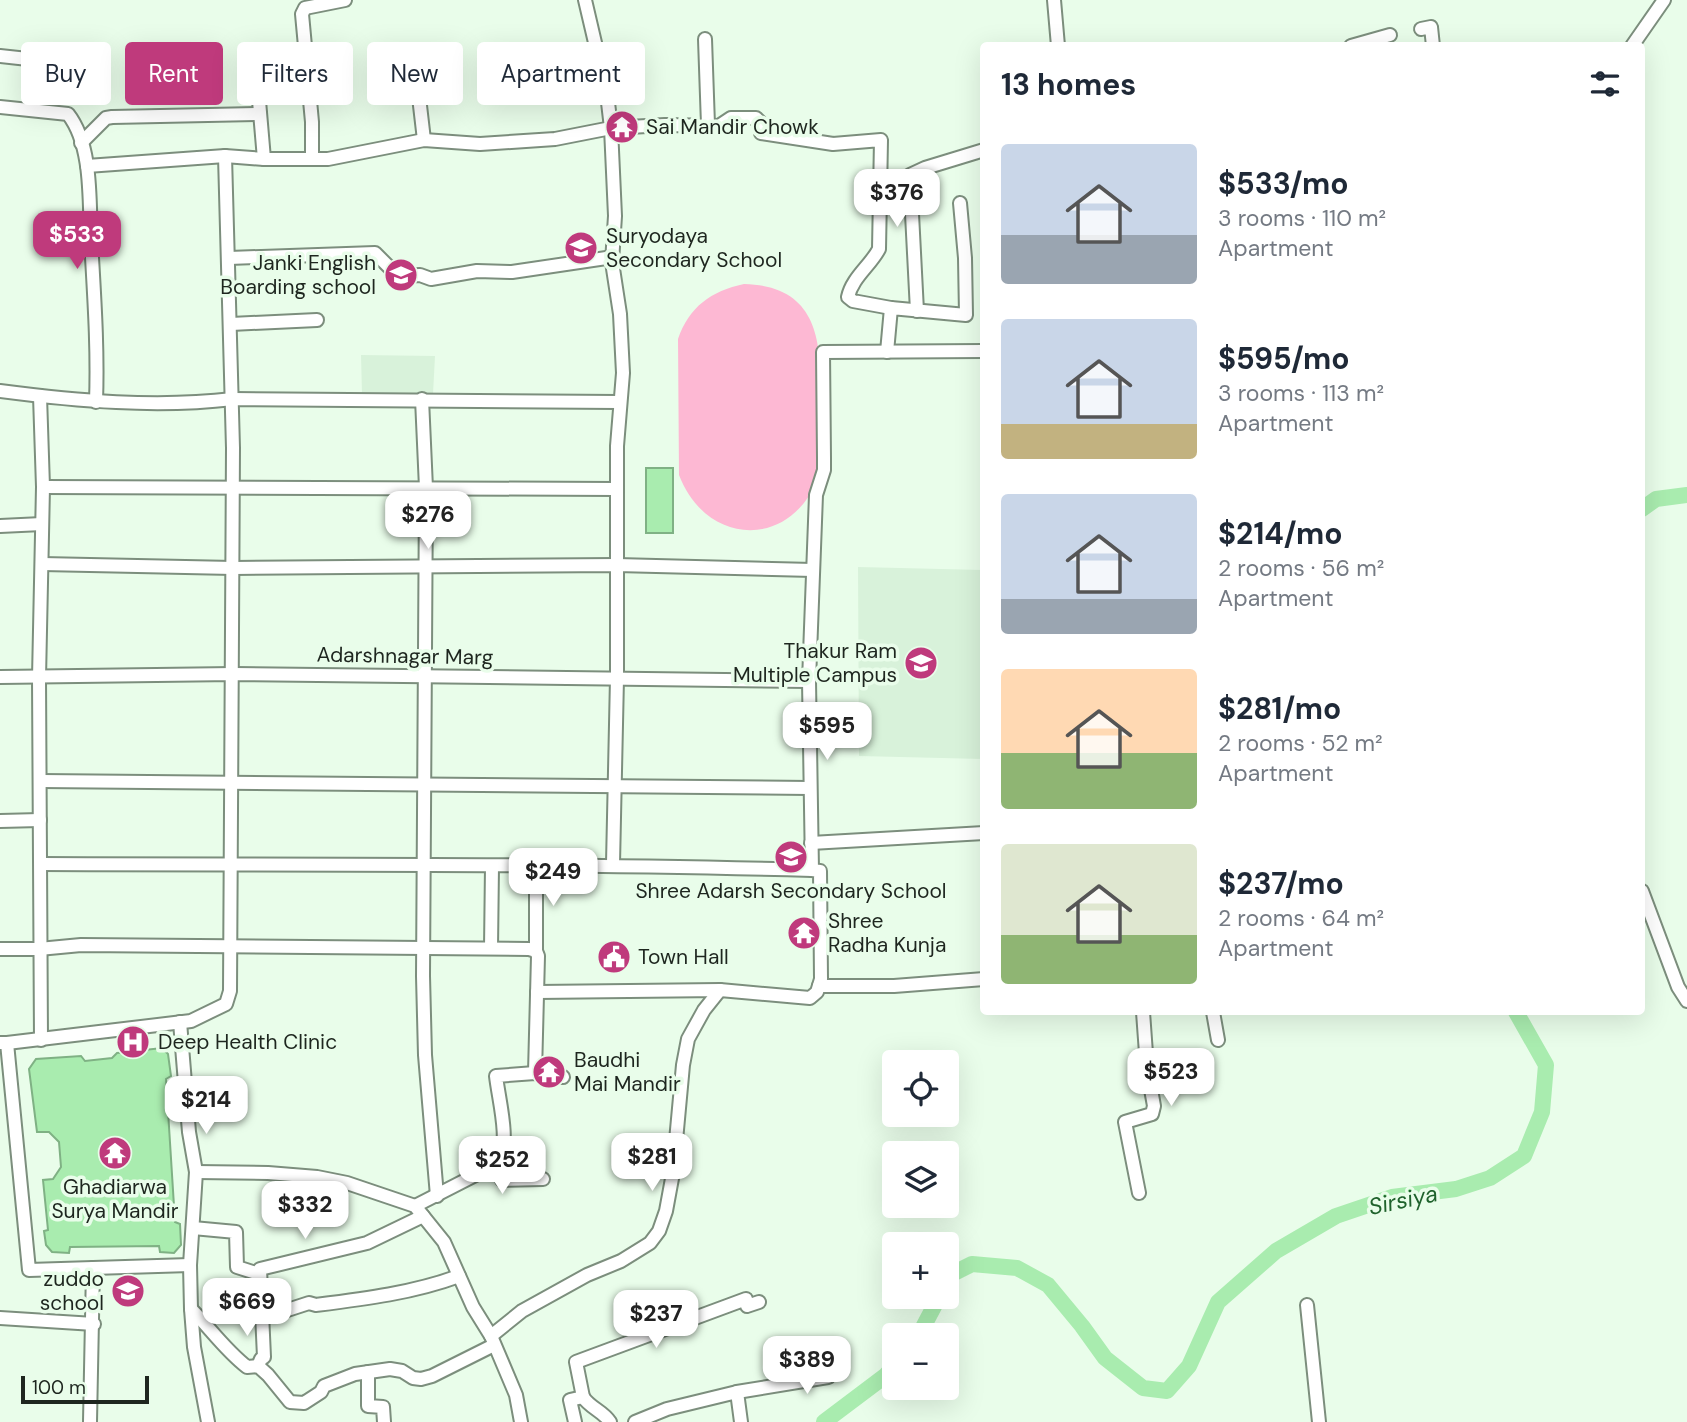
<!DOCTYPE html>
<html lang="en">
<head>
<meta charset="utf-8">
<style>
  :root { --surface:#fff; --page:#f2f2f3; --text:#1f2937; --muted:#747a83; --accent:#bf3a7c }
  body { margin:0; font-family:"DM Sans",sans-serif; background:var(--page); color:var(--text); height:100vh; display:flex; flex-direction:column; font-size:26px; white-space:nowrap }
  * { box-sizing:border-box; margin:0 }
  p { font-size:23px; color:var(--muted) }
  .icon { flex:none; width:38px; height:38px; fill:none; stroke:currentColor; stroke-width:2; stroke-linecap:round; stroke-linejoin:round }
  .map { position:relative; flex:1; overflow:hidden }
  .sheet { position:absolute; left:980px; top:42px; width:665px; height:973px; display:flex; flex-direction:column; background:var(--surface); border-radius:7px; box-shadow:0 7px 28px #0002 }
  .sheet>* { flex:none }
  .banner { position:absolute; left:21px; top:42px; width:665px; height:63px; display:flex; gap:14px }
  .controls { position:absolute; left:882px; top:1050px; display:grid; gap:14px }
  .controls a { display:grid; place-items:center; width:77px; height:77px; border-radius:7px; background:var(--surface); box-shadow:0 7px 28px #0002; font-size:35px }
  .scale { position:absolute; left:21px; bottom:18px; width:128px; box-sizing:border-box; padding-left:7px; border:4px solid #1e261f; border-top:0; font-size:19px; line-height:24px; white-space:nowrap; color:#1e261f; -webkit-text-stroke:5px #e9fdea; paint-order:stroke }
  .price { position:absolute; translate:-50% -60px; padding:0 16px; border-radius:14px; background:#fff; color:#222; font-size:23px; line-height:46px; filter:drop-shadow(0 2px 4px #0008) }
  .price::after { content:''; position:absolute; left:50%; top:42px; width:21px; height:16px; margin-left:-10px; background:inherit; clip-path:polygon(0 0,100% 0,50% 100%) }
  .price.active { background:var(--accent); color:#fff }
  ul { padding:0; list-style:none }
  li { display:flex; align-items:center; gap:21px; height:175px; padding:0 21px }
  li span { display:grid; place-items:center; flex:none; width:196px; height:140px; border-radius:7px; color:#555 }
  li>.icon { margin-inline-start:auto }
  span .icon { width:84px; height:84px; fill:#fffc; stroke-width:1 }
  li b { font-size:30px }
  h2 { display:flex; justify-content:space-between; align-items:center; height:84px; padding:0 21px; font-size:30px }
  .tag { padding:0 24px; border-radius:7px; background:var(--surface); box-shadow:0 7px 28px #0002; font-size:24px; line-height:63px }
  .tag.active { background:var(--accent); color:#fff }
  .map>svg:first-child { display:block }
  .built { fill:#d8f2da }
  .green { fill:#fdb8d3 }
  .water { fill:#a9ecaf; stroke:#7fb184; stroke-width:2 }
  .lines { fill:none; stroke-linecap:round; stroke-linejoin:round }
  .river { stroke:#a9ecaf; stroke-width:16 }
  .minor-casing { stroke:#7c8e7d; stroke-width:16 }
  .minor { stroke:#fff; stroke-width:12 }
  .labels { text-anchor:middle; stroke-width:7; stroke-linejoin:round; paint-order:stroke }
  .poi-label { font-size:21px; fill:#1e261f; stroke:#e9fdea; text-anchor:start }
  .street-label { font-size:21px; fill:#1e261f; stroke:#e9fdea }
  .water-label { font-size:23px; font-style:italic; fill:#1f622c; stroke:#e9fdea }
</style>
</head>
<body>
<div class="map">
<svg width="1687" height="1422" viewBox="0 0 1687 1422">
  <rect width="100%" height="100%" fill="#e9fdea"/>
  <g class="built">
    <polygon points="361,355 435,356 433,394 362,394"/>
    <polygon points="858,567 983,570 983,759 859,756"/>
  </g>
  <path class="green" d="M 744,284 C 828,286 821,357 820,419 C 820,435 823,464 818,478 C 790,550 706,546 679,475 L 678,339 C 689,307 711,291 744,284 Z"/>
  <g class="water">
    <rect x="646" y="468" width="27" height="65"/>
    <polygon points="162,1048 168,1054 171,1076 166,1079 175,1222 180,1224 181,1245 174,1253 160,1252 159,1246 70,1247 69,1253 52,1252 46,1245 44,1231 48,1230 43,1180 53,1179 61,1167 59,1142 49,1132 37,1132 29,1069 36,1059 81,1056 85,1061 112,1058 117,1053"/>
  </g>
  <g class="lines">
    <g class="river">
      <polyline points="1642,509 1656,499 1687,495"/>
      <polyline points="947,1281 950,1275 972,1264 1017,1268 1048,1285 1082,1326 1105,1358 1143,1388 1167,1391 1189,1366 1218,1302 1276,1251 1336,1216 1392,1197 1456,1189 1490,1178 1524,1156 1542,1112 1546,1065 1516,1012"/>
      <polyline points="919,1335 939,1297"/>
      <polyline points="824,1422 885,1376 894,1366"/>
    </g>
    <defs>
      <g id="minor">
        <polyline points="585,0 607,94 611,128 615,216 612,262 620,314 623,373 617,446 617,678 613,864"/>
        <polyline points="1054,0 1058,46"/>
        <polyline points="1421,29 1431,27 1433,46"/>
        <polyline points="705,39 708,125"/>
        <polyline points="1351,46 1390,35"/>
        <polyline points="1632,46 1664,0"/>
        <polyline points="0,56 37,60"/>
        <polyline points="416,71 424,140"/>
        <polyline points="258,89 264,159"/>
        <path d="M 0,107 L 68,114 C 93,146 89,202 91,240 C 94,294 98,347 96,402"/>
        <polyline points="81,143 106,118 112,117 260,114"/>
        <polyline points="312,158 312,122 302,14 305,8 345,0"/>
        <path d="M 87,166 L 225,156 L 264,159 L 328,159 L 424,140 L 480,144 L 555,139 L 611,128 L 665,125 L 719,126 L 731,118 L 756,118 L 761,123 L 761,133 L 833,144 L 881,140 L 879,249 C 870,266 852,278 848,297 L 853,301 L 891,308"/>
        <polyline points="229,258 375,253 398,276 420,275 431,279 477,271 512,272 613,257"/>
        <polyline points="917,311 910,175 925,168 984,150"/>
        <polyline points="231,324 317,320"/>
        <polyline points="887,352 891,308 966,315 965,258 960,203"/>
        <path d="M 0,391 C 77,401 156,408 233,399 L 619,402"/>
        <polyline points="40,396 43,487 39,678 41,1040"/>
        <polyline points="422,399 426,488 423,976 425,1055 437,1196"/>
        <polyline points="43,487 617,489"/>
        <polyline points="0,526 42,524"/>
        <polyline points="42,564 233,568 617,565 813,570"/>
        <polyline points="0,677 234,674 809,681"/>
        <polyline points="41,781 810,788"/>
        <polyline points="0,821 40,820"/>
        <polyline points="811,843 984,833"/>
        <path d="M 41,864 C 298,865 555,863 812,870"/>
        <polyline points="1642,891 1678,987 1687,1001"/>
        <polyline points="491,948 492,866"/>
        <polyline points="0,949 39,949 81,945 529,949 536,951 538,956 535,1073"/>
        <polyline points="536,951 536,866"/>
        <polyline points="819,986 894,986 984,979"/>
        <polyline points="537,992 720,990 810,998 817,992 821,979 820,871 812,870 809,681 816,495 824,470 824,458 823,352 984,351"/>
        <polyline points="1213,1012 1218,1040"/>
        <polyline points="180,1022 189,1132 196,1172 190,1265 191,1309 194,1347 208,1422"/>
        <polyline points="0,1043 7,1043 29,1270 93,1268 90,1422"/>
        <polyline points="7,1043 191,1021 226,1004 230,991 233,448 225,156"/>
        <polyline points="499,1163 502,1180 543,1179"/>
        <polyline points="196,1172 268,1173 317,1177 347,1183 415,1206 444,1242 473,1307 491,1336 516,1395 521,1422"/>
        <polyline points="1139,1193 1125,1122 1152,1114 1154,1106 1147,1067 1143,1012"/>
        <path d="M 415,1206 L 499,1163 C 510,1139 499,1102 496,1076 L 535,1073 L 563,1077"/>
        <polyline points="193,1228 236,1232 237,1267 259,1274"/>
        <polyline points="93,1268 190,1265"/>
        <polyline points="1307,1305 1319,1422"/>
        <path d="M 191,1309 C 210,1328 225,1350 247,1367 L 258,1366 L 268,1375 L 290,1402 L 304,1403 L 321,1392 L 324,1386 L 355,1374 L 390,1369 L 402,1371 L 413,1378 L 421,1379 L 432,1376 L 494,1345"/>
        <path d="M 262,1314 L 266,1317 L 309,1303 L 316,1305 C 364,1299 413,1293 459,1276"/>
        <polyline points="0,1318 94,1324"/>
        <polyline points="491,1336 522,1311 587,1275 621,1261 650,1243 659,1231 666,1211 673,1173 683,1065 688,1039 704,1010 720,990"/>
        <polyline points="258,1366 261,1359 264,1357 260,1269 367,1243 423,1216"/>
        <polyline points="368,1372 368,1406 383,1407 384,1422"/>
        <polyline points="737,1392 828,1377 829,1361 840,1347"/>
        <path d="M 583,1397 C 590,1408 603,1411 610,1422"/>
        <polyline points="575,1422 570,1400 583,1397 576,1362 746,1299 747,1306 759,1302"/>
        <polyline points="635,1422 667,1409 737,1392 741,1422"/>
      </g>
    </defs>
    <use href="#minor" class="minor-casing"/>
    <use href="#minor" class="minor"/>
  </g>
  <defs>
    <symbol id="temple-disc" viewBox="-11 -11 22 22"><circle r="9.5" fill="#bf3a7c" stroke="#e9fdea"/><path d="M0-6L5-2H3V0L6.5 2.5H4V6H1.5V3h-3V6H-4V2.5H-6.5L-3 0V-2H-5Z" fill="#fff"/></symbol>
    <symbol id="school-disc" viewBox="-11 -11 22 22"><circle r="9.5" fill="#bf3a7c" stroke="#e9fdea"/><path d="M0-5L7-2L0 1L-7-2ZM-4 1L0 2.5L4 1V4Q0 6-4 4Z" fill="#fff"/></symbol>
    <symbol id="university-disc" viewBox="-11 -11 22 22"><circle r="9.5" fill="#bf3a7c" stroke="#e9fdea"/><path d="M0-5L7-2L0 1L-7-2ZM-4 1L0 2.5L4 1V4Q0 6-4 4Z" fill="#fff"/></symbol>
    <symbol id="civic-disc" viewBox="-11 -11 22 22"><circle r="9.5" fill="#bf3a7c" stroke="#e9fdea"/><path d="M-.6-6.5H3V-4.5H.6V-3L4-1V1h2V6H-6V1h2V-1L-.6-3ZM-1.2 2.5V6h2.4V2.5Z" fill="#fff"/></symbol>
    <symbol id="hospital-disc" viewBox="-11 -11 22 22"><circle r="9.5" fill="#bf3a7c" stroke="#e9fdea"/><path d="M-5-5h3v3.5h4V-5h3V5h-3V1.5h-4V5h-3Z" fill="#fff"/></symbol>
  </defs>
  <g fill-rule="evenodd">
    <use href="#temple-disc" x="603" y="108" width="38" height="38"/>
    <use href="#school-disc" x="562" y="229" width="38" height="38"/>
    <use href="#school-disc" x="382" y="256" width="38" height="38"/>
    <use href="#university-disc" x="902" y="644" width="38" height="38"/>
    <use href="#school-disc" x="772" y="838" width="38" height="38"/>
    <use href="#temple-disc" x="785" y="914" width="38" height="38"/>
    <use href="#civic-disc" x="595" y="938" width="38" height="38"/>
    <use href="#hospital-disc" x="114" y="1023" width="38" height="38"/>
    <use href="#temple-disc" x="530" y="1053" width="38" height="38"/>
    <use href="#temple-disc" x="96" y="1134" width="38" height="38"/>
    <use href="#school-disc" x="109" y="1272" width="38" height="38"/>
  </g>
  <g class="labels">
    <g class="poi-label">
      <text x="646" y="134">Sai Mandir Chowk</text>
      <text x="606" y="243">Suryodaya<tspan x="606" dy="24">Secondary School</tspan></text>
      <text x="376" y="270" text-anchor="end">Janki English<tspan x="376" dy="24">Boarding school</tspan></text>
      <text x="897" y="658" text-anchor="end">Thakur Ram<tspan x="897" dy="24">Multiple Campus</tspan></text>
      <text x="791" y="898" text-anchor="middle">Shree Adarsh Secondary School</text>
      <text x="828" y="928">Shree<tspan x="828" dy="24">Radha Kunja</tspan></text>
      <text x="638" y="964">Town Hall</text>
      <text x="158" y="1049">Deep Health Clinic</text>
      <text x="574" y="1067">Baudhi<tspan x="574" dy="24">Mai Mandir</tspan></text>
      <text x="115" y="1194" text-anchor="middle">Ghadiarwa<tspan x="115" dy="24">Surya Mandir</tspan></text>
      <text x="104" y="1286" text-anchor="end">zuddo<tspan x="104" dy="24">school</tspan></text>
    </g>
    <g class="street-label">
      <text transform="translate(405 656) rotate(1)" y="7">Adarshnagar Marg</text>
    </g>
    <g class="water-label">
      <text transform="translate(1403 1200) rotate(-12)" y="8">Sirsiya</text>
    </g>
  </g>
</svg>
<div class="controls">
<a><svg class="icon" aria-label="locate" viewBox="0 0 24 24"><circle cx="12" cy="12" r="6"/><path d="M12 2v4M12 18v4M2 12h4M18 12h4"/></svg></a>
<a><svg class="icon" aria-label="layers" viewBox="0 0 24 24"><path d="M12 4l9 5-9 5-9-5zM3 14l9 5 9-5"/></svg></a>
<a>+</a>
<a>−</a>
</div>
<div class="scale">100 m</div>
<b class="price" style="left:897px;top:229px">$376</b>
<b class="price active" style="left:77px;top:271px">$533</b>
<b class="price" style="left:428px;top:551px">$276</b>
<b class="price" style="left:827px;top:762px">$595</b>
<b class="price" style="left:553px;top:908px">$249</b>
<b class="price" style="left:1171px;top:1108px">$523</b>
<b class="price" style="left:206px;top:1136px">$214</b>
<b class="price" style="left:652px;top:1193px">$281</b>
<b class="price" style="left:502px;top:1196px">$252</b>
<b class="price" style="left:305px;top:1241px">$332</b>
<b class="price" style="left:247px;top:1338px">$669</b>
<b class="price" style="left:656px;top:1350px">$237</b>
<b class="price" style="left:807px;top:1396px">$389</b>
<div class="banner">
<a class="tag">Buy</a>
<a class="tag active">Rent</a>
<a class="tag">Filters</a>
<a class="tag">New</a>
<a class="tag">Apartment</a>
</div>
<section class="sheet">
<h2>13 homes<svg class="icon" aria-label="filters" viewBox="0 0 24 24"><path d="M4 7h16M4 17h16"/><circle cx="9" cy="7" r="2"/><circle cx="15" cy="17" r="2"/></svg></h2>
<ul>
<li><span style="background:linear-gradient(#c9d6e8 65%,#9aa5b1 0)"><svg class="icon" aria-label="home" viewBox="0 0 24 24"><path d="M3 11l9-7 9 7M6 9v11h12V9"/></svg></span><div><b>$533/mo</b><p>3 rooms · 110 m²</p><p>Apartment</p></div></li>
<li><span style="background:linear-gradient(#c9d6e8 75%,#c2b280 0)"><svg class="icon" aria-label="home" viewBox="0 0 24 24"><path d="M3 11l9-7 9 7M6 9v11h12V9"/></svg></span><div><b>$595/mo</b><p>3 rooms · 113 m²</p><p>Apartment</p></div></li>
<li><span style="background:linear-gradient(#c9d6e8 75%,#9aa5b1 0)"><svg class="icon" aria-label="home" viewBox="0 0 24 24"><path d="M3 11l9-7 9 7M6 9v11h12V9"/></svg></span><div><b>$214/mo</b><p>2 rooms · 56 m²</p><p>Apartment</p></div></li>
<li><span style="background:linear-gradient(#ffd9b3 60%,#8fb573 0)"><svg class="icon" aria-label="home" viewBox="0 0 24 24"><path d="M3 11l9-7 9 7M6 9v11h12V9"/></svg></span><div><b>$281/mo</b><p>2 rooms · 52 m²</p><p>Apartment</p></div></li>
<li><span style="background:linear-gradient(#dfe7d0 65%,#8fb573 0)"><svg class="icon" aria-label="home" viewBox="0 0 24 24"><path d="M3 11l9-7 9 7M6 9v11h12V9"/></svg></span><div><b>$237/mo</b><p>2 rooms · 64 m²</p><p>Apartment</p></div></li>
</ul>
</section>
</div>
</body>
</html>
